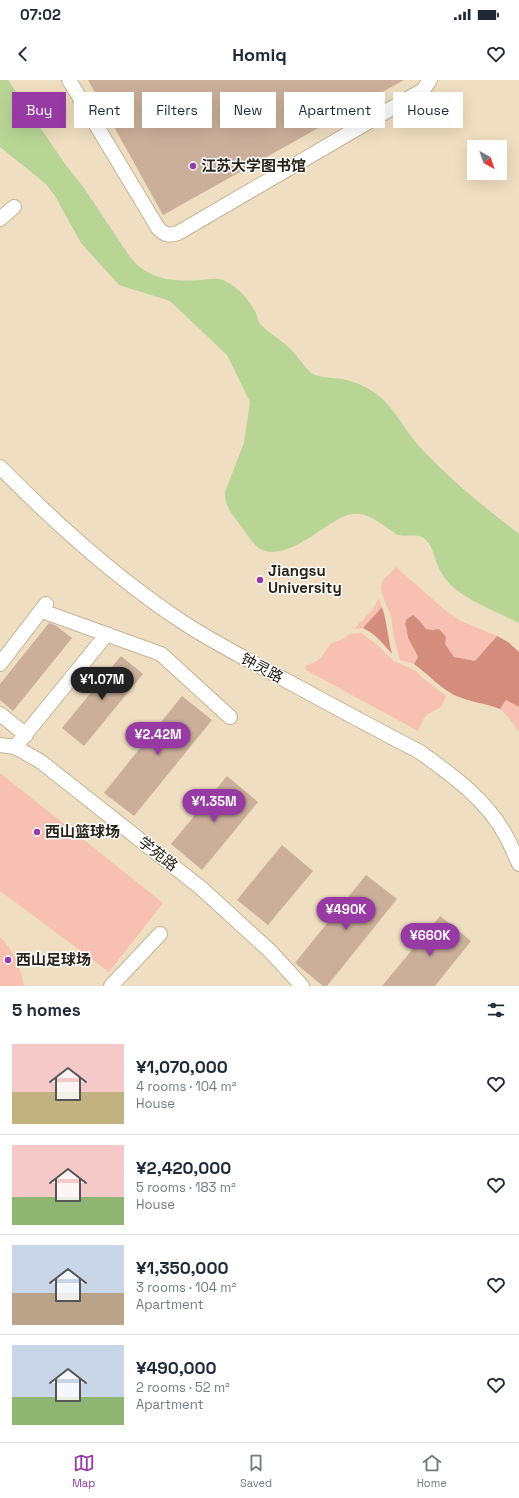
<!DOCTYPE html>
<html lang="en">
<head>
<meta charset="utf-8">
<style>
  :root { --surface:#fff; --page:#f6f6f7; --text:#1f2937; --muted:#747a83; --line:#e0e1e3; --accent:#973aa3 }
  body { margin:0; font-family:"Space Grotesk","Noto Sans SC",sans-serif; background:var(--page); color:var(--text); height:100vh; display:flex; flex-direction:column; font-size:15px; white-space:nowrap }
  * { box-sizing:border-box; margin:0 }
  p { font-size:13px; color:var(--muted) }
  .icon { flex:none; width:22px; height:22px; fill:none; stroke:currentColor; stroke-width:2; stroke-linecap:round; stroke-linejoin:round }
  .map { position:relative; height:906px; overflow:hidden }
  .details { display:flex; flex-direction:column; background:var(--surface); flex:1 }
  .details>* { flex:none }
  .banner { position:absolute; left:12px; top:12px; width:495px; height:36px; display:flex; gap:8px }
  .needle { width:26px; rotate:140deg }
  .controls { position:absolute; left:467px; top:60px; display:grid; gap:8px }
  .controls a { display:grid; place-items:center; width:40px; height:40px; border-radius:0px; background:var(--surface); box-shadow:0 4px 16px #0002; font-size:20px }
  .price { position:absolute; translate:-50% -34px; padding:0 9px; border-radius:14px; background:var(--accent); color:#fff; font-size:13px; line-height:26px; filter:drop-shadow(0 1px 2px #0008) }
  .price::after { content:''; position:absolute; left:50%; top:24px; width:12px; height:9px; margin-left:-6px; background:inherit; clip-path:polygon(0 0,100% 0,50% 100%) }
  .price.on { background:#222; color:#fff }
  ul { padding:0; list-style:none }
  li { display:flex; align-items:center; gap:12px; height:100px; padding:0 12px }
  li+li { border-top:1px solid var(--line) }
  li span { display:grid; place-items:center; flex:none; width:112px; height:80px; border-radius:0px; color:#555 }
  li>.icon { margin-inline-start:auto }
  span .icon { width:48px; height:48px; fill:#fffc; stroke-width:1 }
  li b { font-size:17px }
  h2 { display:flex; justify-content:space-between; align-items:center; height:48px; padding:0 12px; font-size:17px }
  .chip { padding:0 14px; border-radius:0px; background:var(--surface); box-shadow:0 4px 16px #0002; font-size:14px; line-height:36px }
  .chip.on { background:var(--accent); color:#fff }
  .status { display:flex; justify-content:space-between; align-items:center; height:28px; padding:0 20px; background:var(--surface); direction:ltr }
  .status svg { height:11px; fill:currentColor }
  header { display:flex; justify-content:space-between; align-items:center; height:52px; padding:0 12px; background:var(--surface); font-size:18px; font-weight:800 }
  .menu { display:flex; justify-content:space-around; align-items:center; height:56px; border-top:1px solid var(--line); background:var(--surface); font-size:11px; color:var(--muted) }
  .menu a { display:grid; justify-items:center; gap:2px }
  .menu .on { color:var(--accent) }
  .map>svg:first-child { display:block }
  .green { fill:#f8c0b2 }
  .forest { fill:#d48d7c }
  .water { fill:#b8d595 }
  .building { fill:#cbaf9b }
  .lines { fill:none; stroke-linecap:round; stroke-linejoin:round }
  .minor-casing { stroke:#c3b397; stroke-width:16 }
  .minor { stroke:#fff; stroke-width:14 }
  .poi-dot { fill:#973aa3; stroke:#fff; stroke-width:1.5 }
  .labels { text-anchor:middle; stroke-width:3; stroke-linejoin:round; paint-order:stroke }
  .poi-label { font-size:15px; font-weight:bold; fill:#282217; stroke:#fff; text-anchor:start }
  .street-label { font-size:15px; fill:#282217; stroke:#fff }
</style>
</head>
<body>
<div class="status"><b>07:02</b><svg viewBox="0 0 49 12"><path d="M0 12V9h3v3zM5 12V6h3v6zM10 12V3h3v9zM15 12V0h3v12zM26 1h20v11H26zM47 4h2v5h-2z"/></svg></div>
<header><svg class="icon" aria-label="back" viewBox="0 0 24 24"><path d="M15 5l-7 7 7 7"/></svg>Homiq<svg class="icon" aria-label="heart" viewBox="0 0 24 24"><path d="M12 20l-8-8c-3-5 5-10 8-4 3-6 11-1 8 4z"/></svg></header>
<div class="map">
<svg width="519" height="906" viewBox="0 0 519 906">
  <rect width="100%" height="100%" fill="#efdec1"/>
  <g class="green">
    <path d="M 396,487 L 446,531 L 461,541 L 497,556 L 475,581 L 454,577 C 447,567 438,551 426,549 L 419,540 L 405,544 C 407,549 407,553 408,558 C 411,564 415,570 418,577 L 414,584 L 400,580 L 394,558 L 391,536 L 382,514 L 381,507 L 382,502 L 385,498 Z"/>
    <polygon points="379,518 382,527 363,548 354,549 373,529"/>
    <polygon points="361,553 375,563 394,581 416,591 424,599 446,616 441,627 428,634 424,638 418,651 306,590 305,586 315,582 321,578 331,563 341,560 350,554"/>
    <polygon points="506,620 519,627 519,652 509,638 500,629"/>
    <polygon points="0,693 163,823 109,892 0,811"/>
    <path d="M 0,857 C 14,870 20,887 24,906 L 0,906 Z"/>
  </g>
  <g class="forest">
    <path d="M 382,527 C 387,542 388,558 392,574 C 383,564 376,554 363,548 Z"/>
    <path d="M 413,535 L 419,540 L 426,549 L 432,550 L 439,549 L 446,557 L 445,564 L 454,577 L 475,581 L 497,556 L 508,562 L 519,572 L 519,627 L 506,620 L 500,629 C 485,623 469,622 454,615 C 439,607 428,594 414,584 L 418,577 C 415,570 411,564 408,558 C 407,553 407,549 405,544 L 407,539 Z"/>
  </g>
  <path class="water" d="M 0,0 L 8,0 L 65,84 L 84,108 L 130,177 C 149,200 172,202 201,200 C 210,199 220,197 227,202 C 240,209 249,220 256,233 C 257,236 258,241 260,244 C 268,252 278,258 286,265 C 296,273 301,283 310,292 C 317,299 337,297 347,300 C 358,303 371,309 379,316 C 397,331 404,350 419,366 C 449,399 484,427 519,454 L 519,543 C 499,533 471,522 454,508 C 447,502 442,495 438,486 C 434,477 432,462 422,457 C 414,454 406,457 398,455 C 385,447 369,431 352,434 C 344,435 337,440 330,444 C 313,455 279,482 259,468 C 252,463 248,456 243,449 C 235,437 224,427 225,412 L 244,363 L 250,322 L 227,275 L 170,221 L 119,205 L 81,163 L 55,116 L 46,104 L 0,67 Z"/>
  <g class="building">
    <polygon points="88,0 404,0 163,135"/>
    <polygon points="49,543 55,545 72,558 13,631 0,620 0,604"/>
    <polygon points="121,576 143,594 84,666 62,648"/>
    <polygon points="182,616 212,640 134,736 104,713"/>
    <polygon points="227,696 258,722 202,790 171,764"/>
    <polygon points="282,765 313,791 268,845 237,820"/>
    <polygon points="366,795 397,819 327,906 323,906 295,883"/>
    <polygon points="440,836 471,861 435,906 382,906"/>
  </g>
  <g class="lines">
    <defs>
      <g id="minor">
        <path d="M 69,0 L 158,148 C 164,155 169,156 178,153 L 423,10 L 430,0"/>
        <polyline points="0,139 14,127"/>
        <path d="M 0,387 C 56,444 117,499 184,543 C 218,565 254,583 289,602 C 333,626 376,649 420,672 C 452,695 487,720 506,756 C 511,765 515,775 519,784"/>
        <polyline points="42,531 161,574 230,637"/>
        <polyline points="0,584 46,524"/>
        <polyline points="0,634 26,655"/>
        <polyline points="0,665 15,667 40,681 201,808 270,871 302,906"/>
        <polyline points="15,667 107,554"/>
        <polyline points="111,906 160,854"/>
      </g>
    </defs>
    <use href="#minor" class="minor-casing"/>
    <use href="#minor" class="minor"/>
  </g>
  <g class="poi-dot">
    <circle cx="193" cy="86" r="4"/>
    <circle cx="260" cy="500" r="4"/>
    <circle cx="37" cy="752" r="4"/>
    <circle cx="8" cy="880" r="4"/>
  </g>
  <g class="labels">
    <g class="poi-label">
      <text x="201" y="91">江苏大学图书馆</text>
      <text x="268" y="496">Jiangsu<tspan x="268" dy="17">University</tspan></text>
      <text x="45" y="757">西山篮球场</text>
      <text x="16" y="885">西山足球场</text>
    </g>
    <g class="street-label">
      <text transform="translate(262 588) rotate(28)" y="5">钟灵路</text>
      <text transform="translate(158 774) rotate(38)" y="5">学苑路</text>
    </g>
  </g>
</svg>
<div class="controls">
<a><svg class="needle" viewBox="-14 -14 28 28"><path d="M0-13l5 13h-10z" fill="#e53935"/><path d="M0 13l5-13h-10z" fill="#747a83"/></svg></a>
</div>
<b class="price on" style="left:102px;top:621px">¥1.07M</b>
<b class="price" style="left:158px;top:676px">¥2.42M</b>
<b class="price" style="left:214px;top:743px">¥1.35M</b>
<b class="price" style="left:346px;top:851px">¥490K</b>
<b class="price" style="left:430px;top:877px">¥660K</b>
<div class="banner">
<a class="chip on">Buy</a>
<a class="chip">Rent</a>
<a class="chip">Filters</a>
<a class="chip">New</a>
<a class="chip">Apartment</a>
<a class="chip">House</a>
</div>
</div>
<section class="details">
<h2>5 homes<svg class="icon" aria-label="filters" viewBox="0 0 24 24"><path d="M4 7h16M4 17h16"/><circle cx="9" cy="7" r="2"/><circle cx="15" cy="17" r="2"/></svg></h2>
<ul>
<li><span style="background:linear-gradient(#f6c9c9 60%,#c2b280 0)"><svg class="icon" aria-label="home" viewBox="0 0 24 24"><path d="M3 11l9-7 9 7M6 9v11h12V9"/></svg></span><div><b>¥1,070,000</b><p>4 rooms · 104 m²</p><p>House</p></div><svg class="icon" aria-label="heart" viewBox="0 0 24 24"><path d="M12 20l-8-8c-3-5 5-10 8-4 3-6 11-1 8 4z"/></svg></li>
<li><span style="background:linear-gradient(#f6c9c9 65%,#8fb573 0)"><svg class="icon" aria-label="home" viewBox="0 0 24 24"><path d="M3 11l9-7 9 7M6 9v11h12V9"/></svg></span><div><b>¥2,420,000</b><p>5 rooms · 183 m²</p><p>House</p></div><svg class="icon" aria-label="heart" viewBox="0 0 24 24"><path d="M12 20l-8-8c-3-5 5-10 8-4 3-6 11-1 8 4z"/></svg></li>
<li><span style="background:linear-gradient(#c9d6e8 60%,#b9a48a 0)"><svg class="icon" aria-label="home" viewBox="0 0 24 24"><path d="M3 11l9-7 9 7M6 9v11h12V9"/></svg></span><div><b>¥1,350,000</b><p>3 rooms · 104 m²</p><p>Apartment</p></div><svg class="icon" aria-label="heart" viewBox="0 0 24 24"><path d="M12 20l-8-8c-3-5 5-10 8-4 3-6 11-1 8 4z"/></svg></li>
<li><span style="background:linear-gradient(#c9d6e8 65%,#8fb573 0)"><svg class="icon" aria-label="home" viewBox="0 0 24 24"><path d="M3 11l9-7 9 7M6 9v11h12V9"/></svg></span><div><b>¥490,000</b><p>2 rooms · 52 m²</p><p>Apartment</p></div><svg class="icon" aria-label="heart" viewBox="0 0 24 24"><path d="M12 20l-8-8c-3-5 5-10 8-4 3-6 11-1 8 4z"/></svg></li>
</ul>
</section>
<nav class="menu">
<a class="on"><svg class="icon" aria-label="map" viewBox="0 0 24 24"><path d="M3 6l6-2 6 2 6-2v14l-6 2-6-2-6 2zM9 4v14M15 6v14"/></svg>Map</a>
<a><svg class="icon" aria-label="saved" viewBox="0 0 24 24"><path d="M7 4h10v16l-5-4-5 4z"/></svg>Saved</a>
<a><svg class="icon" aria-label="home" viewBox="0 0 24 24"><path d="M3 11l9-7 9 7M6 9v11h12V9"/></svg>Home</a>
</nav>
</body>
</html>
